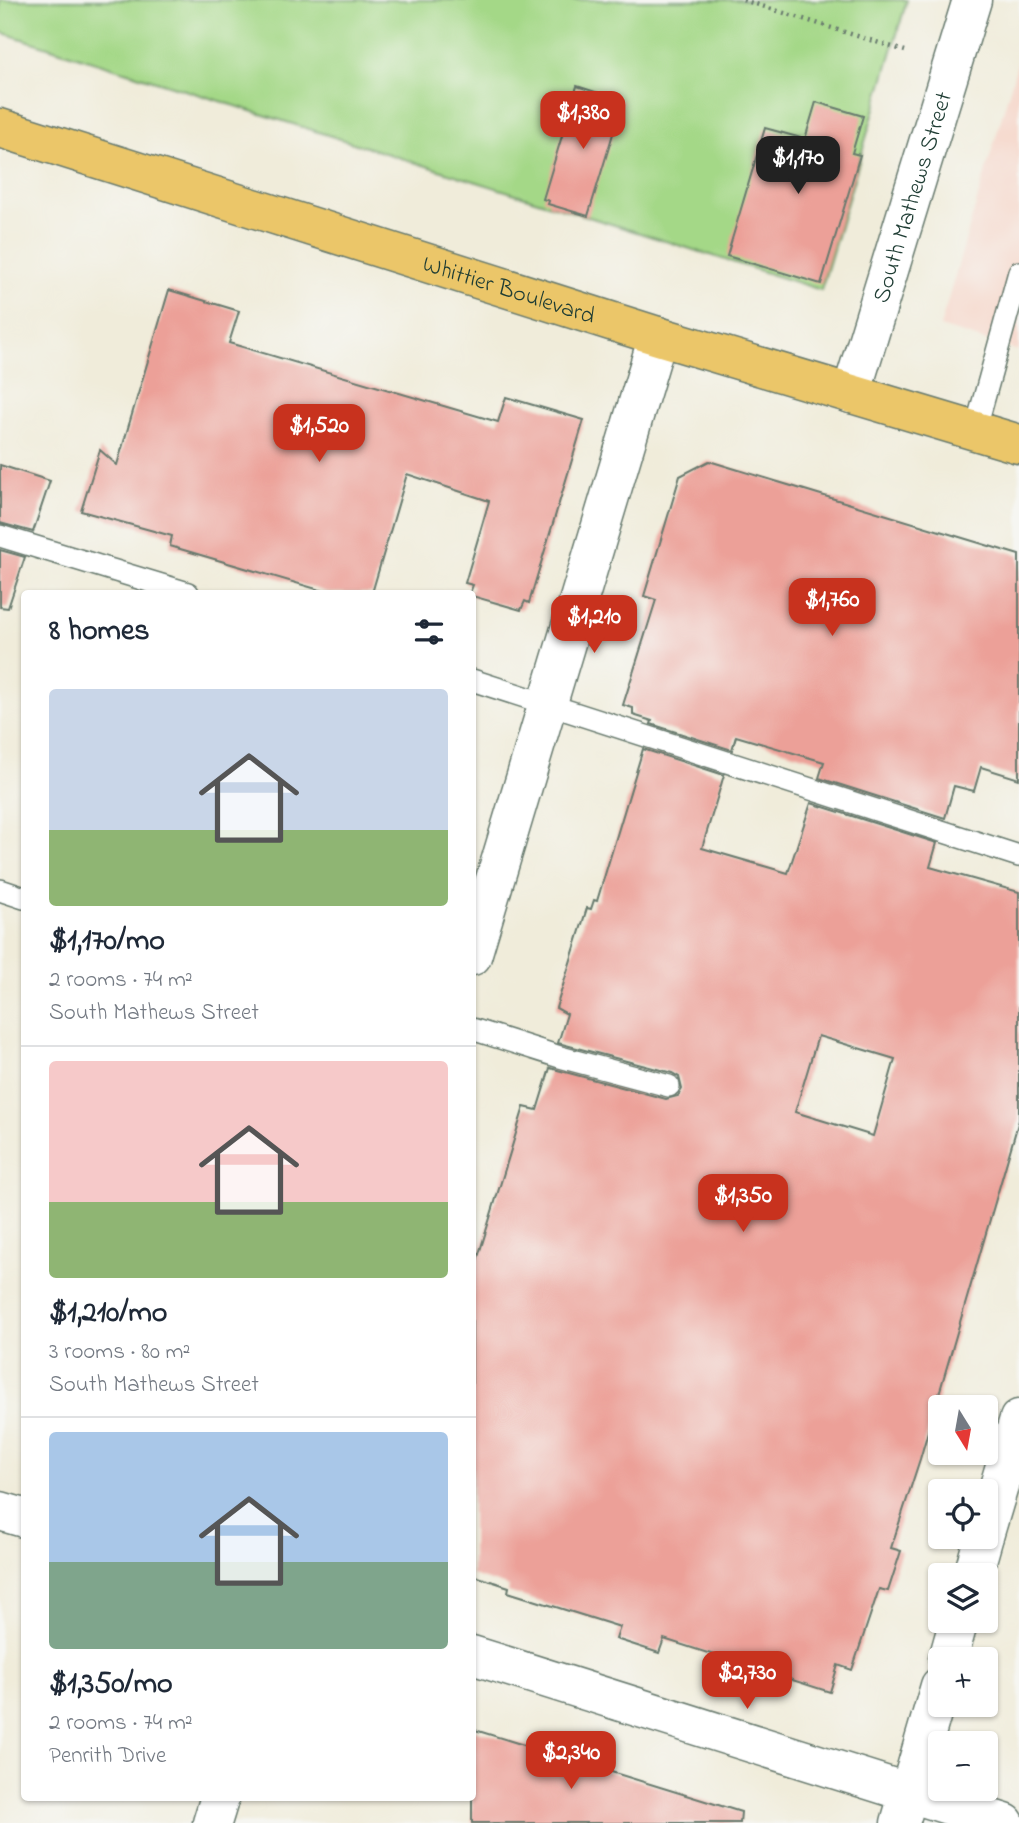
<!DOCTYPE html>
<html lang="en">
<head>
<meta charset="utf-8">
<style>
  :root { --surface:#fff; --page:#f2f2f3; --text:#1f2937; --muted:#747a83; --line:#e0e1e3; --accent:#c8321e }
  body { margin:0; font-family:"Indie Flower",sans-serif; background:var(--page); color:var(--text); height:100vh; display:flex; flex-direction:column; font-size:26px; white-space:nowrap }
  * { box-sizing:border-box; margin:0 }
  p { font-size:23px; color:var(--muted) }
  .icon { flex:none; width:38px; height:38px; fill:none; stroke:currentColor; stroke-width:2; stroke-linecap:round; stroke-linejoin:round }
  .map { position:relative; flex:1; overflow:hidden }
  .details { position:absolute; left:21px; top:590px; width:455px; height:1211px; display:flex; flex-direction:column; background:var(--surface); border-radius:7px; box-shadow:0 2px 5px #0004 }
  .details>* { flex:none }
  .needle { width:46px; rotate:169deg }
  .controls { position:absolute; left:928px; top:1395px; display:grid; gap:14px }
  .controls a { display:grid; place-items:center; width:70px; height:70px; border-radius:7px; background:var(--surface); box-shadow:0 2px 5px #0004; font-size:35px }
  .price { position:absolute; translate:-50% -60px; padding:0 16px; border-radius:14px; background:var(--accent); color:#fff; font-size:23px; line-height:46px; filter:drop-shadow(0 2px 4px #0008) }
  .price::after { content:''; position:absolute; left:50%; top:42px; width:21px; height:16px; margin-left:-10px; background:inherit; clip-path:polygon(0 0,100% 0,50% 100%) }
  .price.on { background:#222; color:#fff }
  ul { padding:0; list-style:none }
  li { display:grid; align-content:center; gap:14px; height:371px; padding:0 28px }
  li+li { border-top:2px solid var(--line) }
  li span { display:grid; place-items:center; height:217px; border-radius:7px; color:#555 }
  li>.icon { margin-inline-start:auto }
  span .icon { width:126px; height:126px; fill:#fffc; stroke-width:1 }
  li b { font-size:30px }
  h2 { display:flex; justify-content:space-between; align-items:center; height:84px; padding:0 28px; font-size:30px }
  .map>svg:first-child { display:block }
  .built { fill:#f6d2c4 }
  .green { fill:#a4d887; stroke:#628a5e; stroke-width:2 }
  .building { fill:#eca098; fill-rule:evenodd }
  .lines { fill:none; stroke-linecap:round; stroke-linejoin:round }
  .lane-casing { stroke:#687a6e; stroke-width:24 }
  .street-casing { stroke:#687a6e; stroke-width:41 }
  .primary-casing { stroke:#687a6e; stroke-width:41 }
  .path { stroke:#687a6e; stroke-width:4.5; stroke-dasharray:2 5; stroke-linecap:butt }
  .lane { stroke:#fff; stroke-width:21 }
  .street { stroke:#fff; stroke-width:38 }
  .primary { stroke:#ebc669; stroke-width:38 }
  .labels { text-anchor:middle; stroke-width:6; stroke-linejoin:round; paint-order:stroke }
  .street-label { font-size:24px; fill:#1f3d34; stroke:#f6f6f2 }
</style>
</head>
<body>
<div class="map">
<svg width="1019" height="1823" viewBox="0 0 1019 1823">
  <rect width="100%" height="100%" fill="#f6f6f2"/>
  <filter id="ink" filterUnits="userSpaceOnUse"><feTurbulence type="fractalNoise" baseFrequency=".0143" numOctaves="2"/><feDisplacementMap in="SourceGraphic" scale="14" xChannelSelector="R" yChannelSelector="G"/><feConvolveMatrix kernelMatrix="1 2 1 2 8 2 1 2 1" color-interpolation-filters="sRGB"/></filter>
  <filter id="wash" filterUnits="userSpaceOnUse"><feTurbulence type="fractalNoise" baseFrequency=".00686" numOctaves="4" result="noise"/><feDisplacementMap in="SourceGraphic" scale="28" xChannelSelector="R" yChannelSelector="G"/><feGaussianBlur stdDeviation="1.57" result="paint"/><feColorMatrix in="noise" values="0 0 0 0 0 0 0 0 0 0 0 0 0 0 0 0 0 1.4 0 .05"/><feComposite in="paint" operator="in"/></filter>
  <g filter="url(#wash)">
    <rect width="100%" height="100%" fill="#f0ecda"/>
    <polygon class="built" points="1019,58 1019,351 940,327"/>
    <polygon class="green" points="0,0 907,0 821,290 0,32"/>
    <g id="blocks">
      <g class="building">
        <polygon points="577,86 623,101 588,216 548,204 549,201 543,199"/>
        <polygon points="816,102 863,116 852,153 860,155 821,284 727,256 765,128 805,139"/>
        <polygon points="169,290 239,311 229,343 498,422 506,397 584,420 529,603 525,601 521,610 472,596 470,593 473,585 465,583 489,501 407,474 372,593 330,593 170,546 172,536 81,511 100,450 117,465"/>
        <polygon points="709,461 1019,555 1019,779 981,767 974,791 954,786 945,818 819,778 824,762 736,736 732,750 651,724 652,721 633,715 633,708 623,705 656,600 644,596 680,476"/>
        <polygon points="0,465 50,481 33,532 0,523"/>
        <polygon points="0,550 25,557 8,608 0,607"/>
        <path d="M 643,749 L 724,775 L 702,848 L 788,873 L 811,803 L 937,843 L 930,867 L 1019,892 L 1019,1120 L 920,1459 L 891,1548 L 901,1551 L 888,1591 L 879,1589 L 852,1670 L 838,1665 L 830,1692 L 664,1639 L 659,1653 L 616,1639 L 620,1627 L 508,1592 L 509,1587 L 472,1575 L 472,1277 L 524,1107 L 537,1110 L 550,1068 L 666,1099 L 678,1096 L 682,1089 L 679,1077 L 672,1073 L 558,1043 L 567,1014 L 556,1008 L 587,908 L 591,909 L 594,900 L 597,901 ZM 818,1036 L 895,1059 L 873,1136 L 795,1112 Z"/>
        <polygon points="472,1729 741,1812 740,1823 472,1823"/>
      </g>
    </g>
  </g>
  <g filter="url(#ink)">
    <use href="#blocks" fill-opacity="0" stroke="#687a6e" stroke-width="2"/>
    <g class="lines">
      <defs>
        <g id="lane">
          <polyline points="975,431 1019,272"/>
          <polyline points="0,536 188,593"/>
          <polyline points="472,680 1019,856"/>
          <polyline points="0,890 24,898"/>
          <polyline points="472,1029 560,1057 669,1086"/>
        </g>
        <g id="street">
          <path id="s1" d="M 851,394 L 972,0"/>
          <polyline points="472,956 658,336"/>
          <polyline points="0,1511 24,1518"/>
          <polyline points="985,1533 1019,1419"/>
          <polyline points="973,1575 984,1536"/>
          <polyline points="472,1655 1005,1823"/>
          <polyline points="948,1659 959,1620"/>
          <polyline points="212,1823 220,1797"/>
          <polyline points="900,1823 940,1686"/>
        </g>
        <g id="primary">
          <path id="s2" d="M 0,128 L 658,336 L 1019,444"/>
        </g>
      </defs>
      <use href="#lane" class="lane-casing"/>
      <use href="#street" class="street-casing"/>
      <use href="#primary" class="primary-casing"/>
      <polyline class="path" points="743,0 905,51"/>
      <use href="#lane" class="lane"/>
      <use href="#street" class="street"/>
      <use href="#primary" class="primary"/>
    </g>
  </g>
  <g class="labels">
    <g class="street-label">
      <text dy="8" stroke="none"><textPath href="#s1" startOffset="206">South Mathews Street</textPath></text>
      <text dy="8" stroke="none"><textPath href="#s2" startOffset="534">Whittier Boulevard</textPath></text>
    </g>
  </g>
</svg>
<div class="controls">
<a><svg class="needle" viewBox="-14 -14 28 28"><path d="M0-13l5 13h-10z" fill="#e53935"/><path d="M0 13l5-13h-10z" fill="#747a83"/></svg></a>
<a><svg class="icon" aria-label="locate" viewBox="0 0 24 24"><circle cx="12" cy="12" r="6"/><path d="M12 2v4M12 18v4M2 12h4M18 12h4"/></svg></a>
<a><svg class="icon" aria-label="layers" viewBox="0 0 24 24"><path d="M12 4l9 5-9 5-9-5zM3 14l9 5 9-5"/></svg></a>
<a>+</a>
<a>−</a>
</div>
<b class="price" style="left:583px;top:151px">$1,380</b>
<b class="price on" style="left:798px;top:196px">$1,170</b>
<b class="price" style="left:319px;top:464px">$1,520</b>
<b class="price" style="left:832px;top:638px">$1,760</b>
<b class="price" style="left:594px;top:655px">$1,210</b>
<b class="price" style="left:743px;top:1234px">$1,350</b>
<b class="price" style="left:747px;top:1711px">$2,730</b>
<b class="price" style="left:571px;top:1791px">$2,340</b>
<section class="details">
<h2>8 homes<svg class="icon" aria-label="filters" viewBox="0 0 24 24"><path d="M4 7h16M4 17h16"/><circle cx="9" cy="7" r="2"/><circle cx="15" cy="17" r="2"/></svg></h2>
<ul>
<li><span style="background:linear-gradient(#c9d6e8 65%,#8fb573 0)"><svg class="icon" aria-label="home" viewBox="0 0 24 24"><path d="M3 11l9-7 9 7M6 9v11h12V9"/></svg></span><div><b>$1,170/mo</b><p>2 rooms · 74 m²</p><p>South Mathews Street</p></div></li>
<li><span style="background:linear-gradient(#f6c9c9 65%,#8fb573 0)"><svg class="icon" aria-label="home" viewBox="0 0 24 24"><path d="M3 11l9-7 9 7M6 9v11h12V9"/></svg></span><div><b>$1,210/mo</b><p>3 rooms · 80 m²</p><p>South Mathews Street</p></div></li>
<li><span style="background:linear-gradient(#a9c7e8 60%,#7fa58c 0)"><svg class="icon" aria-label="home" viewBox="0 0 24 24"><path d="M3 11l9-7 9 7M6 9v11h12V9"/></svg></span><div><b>$1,350/mo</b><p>2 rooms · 74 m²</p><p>Penrith Drive</p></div></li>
</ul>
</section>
</div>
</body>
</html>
